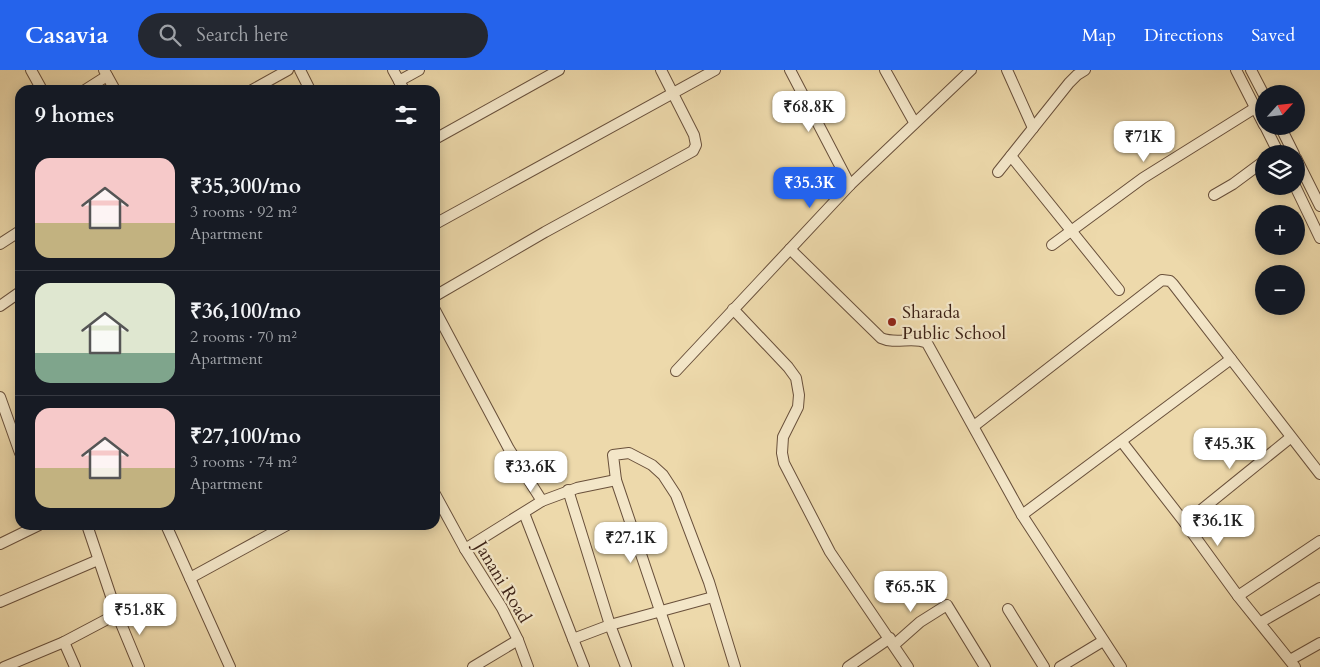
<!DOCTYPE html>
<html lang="en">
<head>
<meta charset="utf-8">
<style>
  :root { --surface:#171b24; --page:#242831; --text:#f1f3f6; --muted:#9ea1a6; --line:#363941; --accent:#2563eb }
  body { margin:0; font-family:Cardo,serif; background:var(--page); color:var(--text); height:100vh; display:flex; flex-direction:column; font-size:19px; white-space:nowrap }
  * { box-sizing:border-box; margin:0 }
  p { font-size:16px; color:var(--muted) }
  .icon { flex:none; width:28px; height:28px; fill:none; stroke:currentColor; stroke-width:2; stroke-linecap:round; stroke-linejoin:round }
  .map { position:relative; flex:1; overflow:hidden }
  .drawer { position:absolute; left:15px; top:15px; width:425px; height:445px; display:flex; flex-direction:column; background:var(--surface); border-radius:15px; box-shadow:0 2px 12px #0003 }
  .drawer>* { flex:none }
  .needle { width:32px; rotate:63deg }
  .fabs { position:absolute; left:1255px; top:15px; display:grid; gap:10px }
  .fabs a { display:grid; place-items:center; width:50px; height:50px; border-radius:50%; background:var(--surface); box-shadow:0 2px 12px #0003; font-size:25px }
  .price { position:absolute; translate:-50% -42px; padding:0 11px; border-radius:10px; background:#fff; color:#222; font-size:16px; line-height:32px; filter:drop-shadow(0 1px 2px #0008) }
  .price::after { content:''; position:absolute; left:50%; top:30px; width:15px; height:11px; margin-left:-8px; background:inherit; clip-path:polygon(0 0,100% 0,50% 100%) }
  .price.on { background:var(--accent); color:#fff }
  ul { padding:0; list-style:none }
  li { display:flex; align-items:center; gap:15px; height:125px; padding:0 20px }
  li+li { border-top:1px solid var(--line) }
  li span { display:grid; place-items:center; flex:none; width:140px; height:100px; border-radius:15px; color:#555 }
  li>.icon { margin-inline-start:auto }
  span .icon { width:60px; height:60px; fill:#fffc; stroke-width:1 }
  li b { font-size:21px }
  h2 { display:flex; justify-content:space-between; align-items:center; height:60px; padding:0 20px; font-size:21px }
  header { display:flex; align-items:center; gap:30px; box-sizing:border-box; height:70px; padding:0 25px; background:var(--accent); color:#fff }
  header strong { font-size:24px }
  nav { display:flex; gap:28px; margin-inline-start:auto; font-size:18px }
  .search { width:350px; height:45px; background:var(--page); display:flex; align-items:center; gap:12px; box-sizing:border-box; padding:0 18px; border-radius:28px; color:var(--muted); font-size:19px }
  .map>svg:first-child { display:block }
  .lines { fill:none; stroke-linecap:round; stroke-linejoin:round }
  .minor-casing { stroke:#69503b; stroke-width:12 }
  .minor { stroke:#f3e6c8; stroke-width:10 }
  .poi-dot { fill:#8f2418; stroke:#f3e6c8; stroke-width:2 }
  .labels { text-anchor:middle; stroke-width:4.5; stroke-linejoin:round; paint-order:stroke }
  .poi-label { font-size:18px; fill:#3d2216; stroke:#f3e6c8; text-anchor:start }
  .street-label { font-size:18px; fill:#3d2216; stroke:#f3e6c8 }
</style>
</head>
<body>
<header>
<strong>Casavia</strong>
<div class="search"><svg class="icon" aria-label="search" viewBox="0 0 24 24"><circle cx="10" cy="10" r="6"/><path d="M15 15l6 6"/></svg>Search here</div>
<nav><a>Map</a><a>Directions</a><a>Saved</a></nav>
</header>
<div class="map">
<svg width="1320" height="597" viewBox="0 0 1320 597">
  <rect width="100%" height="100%" fill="#edd9ab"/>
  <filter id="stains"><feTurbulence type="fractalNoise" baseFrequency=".004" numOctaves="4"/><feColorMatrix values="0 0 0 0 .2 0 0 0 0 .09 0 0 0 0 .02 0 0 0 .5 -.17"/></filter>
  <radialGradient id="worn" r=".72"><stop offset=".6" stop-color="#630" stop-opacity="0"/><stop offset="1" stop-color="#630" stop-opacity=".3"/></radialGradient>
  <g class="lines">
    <defs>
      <g id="minor">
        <polyline points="31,0 42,20"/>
        <polyline points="104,0 115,20"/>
        <polyline points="300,0 310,20"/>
        <polyline points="393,0 404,20"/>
        <polyline points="790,0 850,115"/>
        <polyline points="885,0 914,52"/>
        <polyline points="1007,0 1033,58"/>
        <polyline points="1236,0 1264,55"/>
        <polyline points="1251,0 1264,25"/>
        <polyline points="399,11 419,0"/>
        <polyline points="85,20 107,6"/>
        <polyline points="252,20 288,0"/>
        <polyline points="1265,56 1279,84"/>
        <polyline points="1280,56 1294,84"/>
        <polyline points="435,69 559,0"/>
        <polyline points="1011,86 1119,220"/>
        <polyline points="1296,88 1320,136"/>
        <polyline points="998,102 1069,13 1077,5 1085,0"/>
        <polyline points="1295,116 1320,168"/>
        <polyline points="1214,125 1233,114 1264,91"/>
        <polyline points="435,154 715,0"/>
        <polyline points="0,174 20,161"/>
        <polyline points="1052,175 1143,108 1255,38"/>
        <path d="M 790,179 L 881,268 C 896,275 913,266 927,273 L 1022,445 L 1121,597"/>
        <polyline points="435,226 545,162 693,81 696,75 694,65 661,0"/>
        <polyline points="0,236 20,222"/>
        <polyline points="733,239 788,297 796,308 799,325 798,337 783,367 782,383 784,393 830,482 908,597"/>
        <polyline points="435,240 509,379 542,431"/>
        <polyline points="676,301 850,115 971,0"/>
        <polyline points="0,327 20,383"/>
        <polyline points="974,356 1162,210 1170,211 1173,214 1320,404"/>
        <polyline points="1122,372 1185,453 1238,526 1295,597"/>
        <polyline points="568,420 610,555 626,597"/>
        <polyline points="435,424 465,479 502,538 518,570 528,597"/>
        <polyline points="524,443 573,569 610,555 713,527"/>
        <polyline points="1022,445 1231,289"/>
        <polyline points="1185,453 1290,368"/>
        <polyline points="87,455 117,544 139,597"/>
        <polyline points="166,455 230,597"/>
        <polyline points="0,474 39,455"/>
        <polyline points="465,479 542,431 577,418 616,410"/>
        <polyline points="190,508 287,455"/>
        <polyline points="1238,526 1320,471"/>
        <polyline points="0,532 98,490"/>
        <polyline points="1008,539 1044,597"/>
        <polyline points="1261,552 1320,518"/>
        <polyline points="573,569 584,597"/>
        <polyline points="64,572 75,597"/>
        <polyline points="894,575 920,552 947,535 985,597"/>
        <polyline points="1290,590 1320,573"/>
        <polyline points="4,597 64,572 117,544"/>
        <polyline points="473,597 518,570"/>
        <polyline points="679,597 616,410 613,385 629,383 652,395 663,405 676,425 709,512 735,597"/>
        <polyline points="848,597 890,568"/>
        <polyline points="1060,597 1103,571"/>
      </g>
    </defs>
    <use href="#minor" class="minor-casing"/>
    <use href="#minor" class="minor"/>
  </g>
  <circle class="poi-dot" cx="892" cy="252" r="5"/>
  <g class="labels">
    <g class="poi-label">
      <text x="902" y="248">Sharada<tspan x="902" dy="21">Public School</tspan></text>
    </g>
    <g class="street-label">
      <text transform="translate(503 512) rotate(59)" y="6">Janani Road</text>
    </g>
  </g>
  <rect width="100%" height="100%" filter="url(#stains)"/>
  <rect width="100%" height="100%" fill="url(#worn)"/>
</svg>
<div class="fabs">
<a><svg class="needle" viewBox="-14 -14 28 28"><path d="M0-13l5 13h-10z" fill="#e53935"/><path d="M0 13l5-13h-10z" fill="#9ea1a6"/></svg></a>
<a><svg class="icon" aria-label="layers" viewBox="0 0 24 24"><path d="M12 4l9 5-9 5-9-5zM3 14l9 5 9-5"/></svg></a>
<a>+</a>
<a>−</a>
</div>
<b class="price" style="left:809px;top:63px">₹68.8K</b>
<b class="price" style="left:1144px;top:93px">₹71K</b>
<b class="price on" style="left:810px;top:139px">₹35.3K</b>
<b class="price" style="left:1230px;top:400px">₹45.3K</b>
<b class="price" style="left:531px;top:423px">₹33.6K</b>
<b class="price" style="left:1218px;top:477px">₹36.1K</b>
<b class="price" style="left:631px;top:494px">₹27.1K</b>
<b class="price" style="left:911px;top:543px">₹65.5K</b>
<b class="price" style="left:140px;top:566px">₹51.8K</b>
<section class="drawer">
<h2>9 homes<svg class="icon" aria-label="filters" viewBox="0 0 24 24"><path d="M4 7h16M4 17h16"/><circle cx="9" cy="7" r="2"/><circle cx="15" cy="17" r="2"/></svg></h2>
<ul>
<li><span style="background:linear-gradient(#f6c9c9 65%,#c2b280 0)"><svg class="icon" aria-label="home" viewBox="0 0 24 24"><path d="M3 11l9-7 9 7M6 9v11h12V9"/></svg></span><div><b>₹35,300/mo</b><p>3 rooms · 92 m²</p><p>Apartment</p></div></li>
<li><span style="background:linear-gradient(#dfe7d0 70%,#7fa58c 0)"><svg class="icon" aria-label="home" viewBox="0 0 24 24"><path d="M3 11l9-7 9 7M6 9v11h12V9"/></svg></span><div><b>₹36,100/mo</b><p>2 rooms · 70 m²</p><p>Apartment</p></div></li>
<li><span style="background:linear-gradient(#f6c9c9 60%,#c2b280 0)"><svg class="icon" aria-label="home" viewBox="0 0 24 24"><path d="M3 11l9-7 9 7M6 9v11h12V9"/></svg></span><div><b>₹27,100/mo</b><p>3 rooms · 74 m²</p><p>Apartment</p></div></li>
</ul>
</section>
</div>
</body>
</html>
